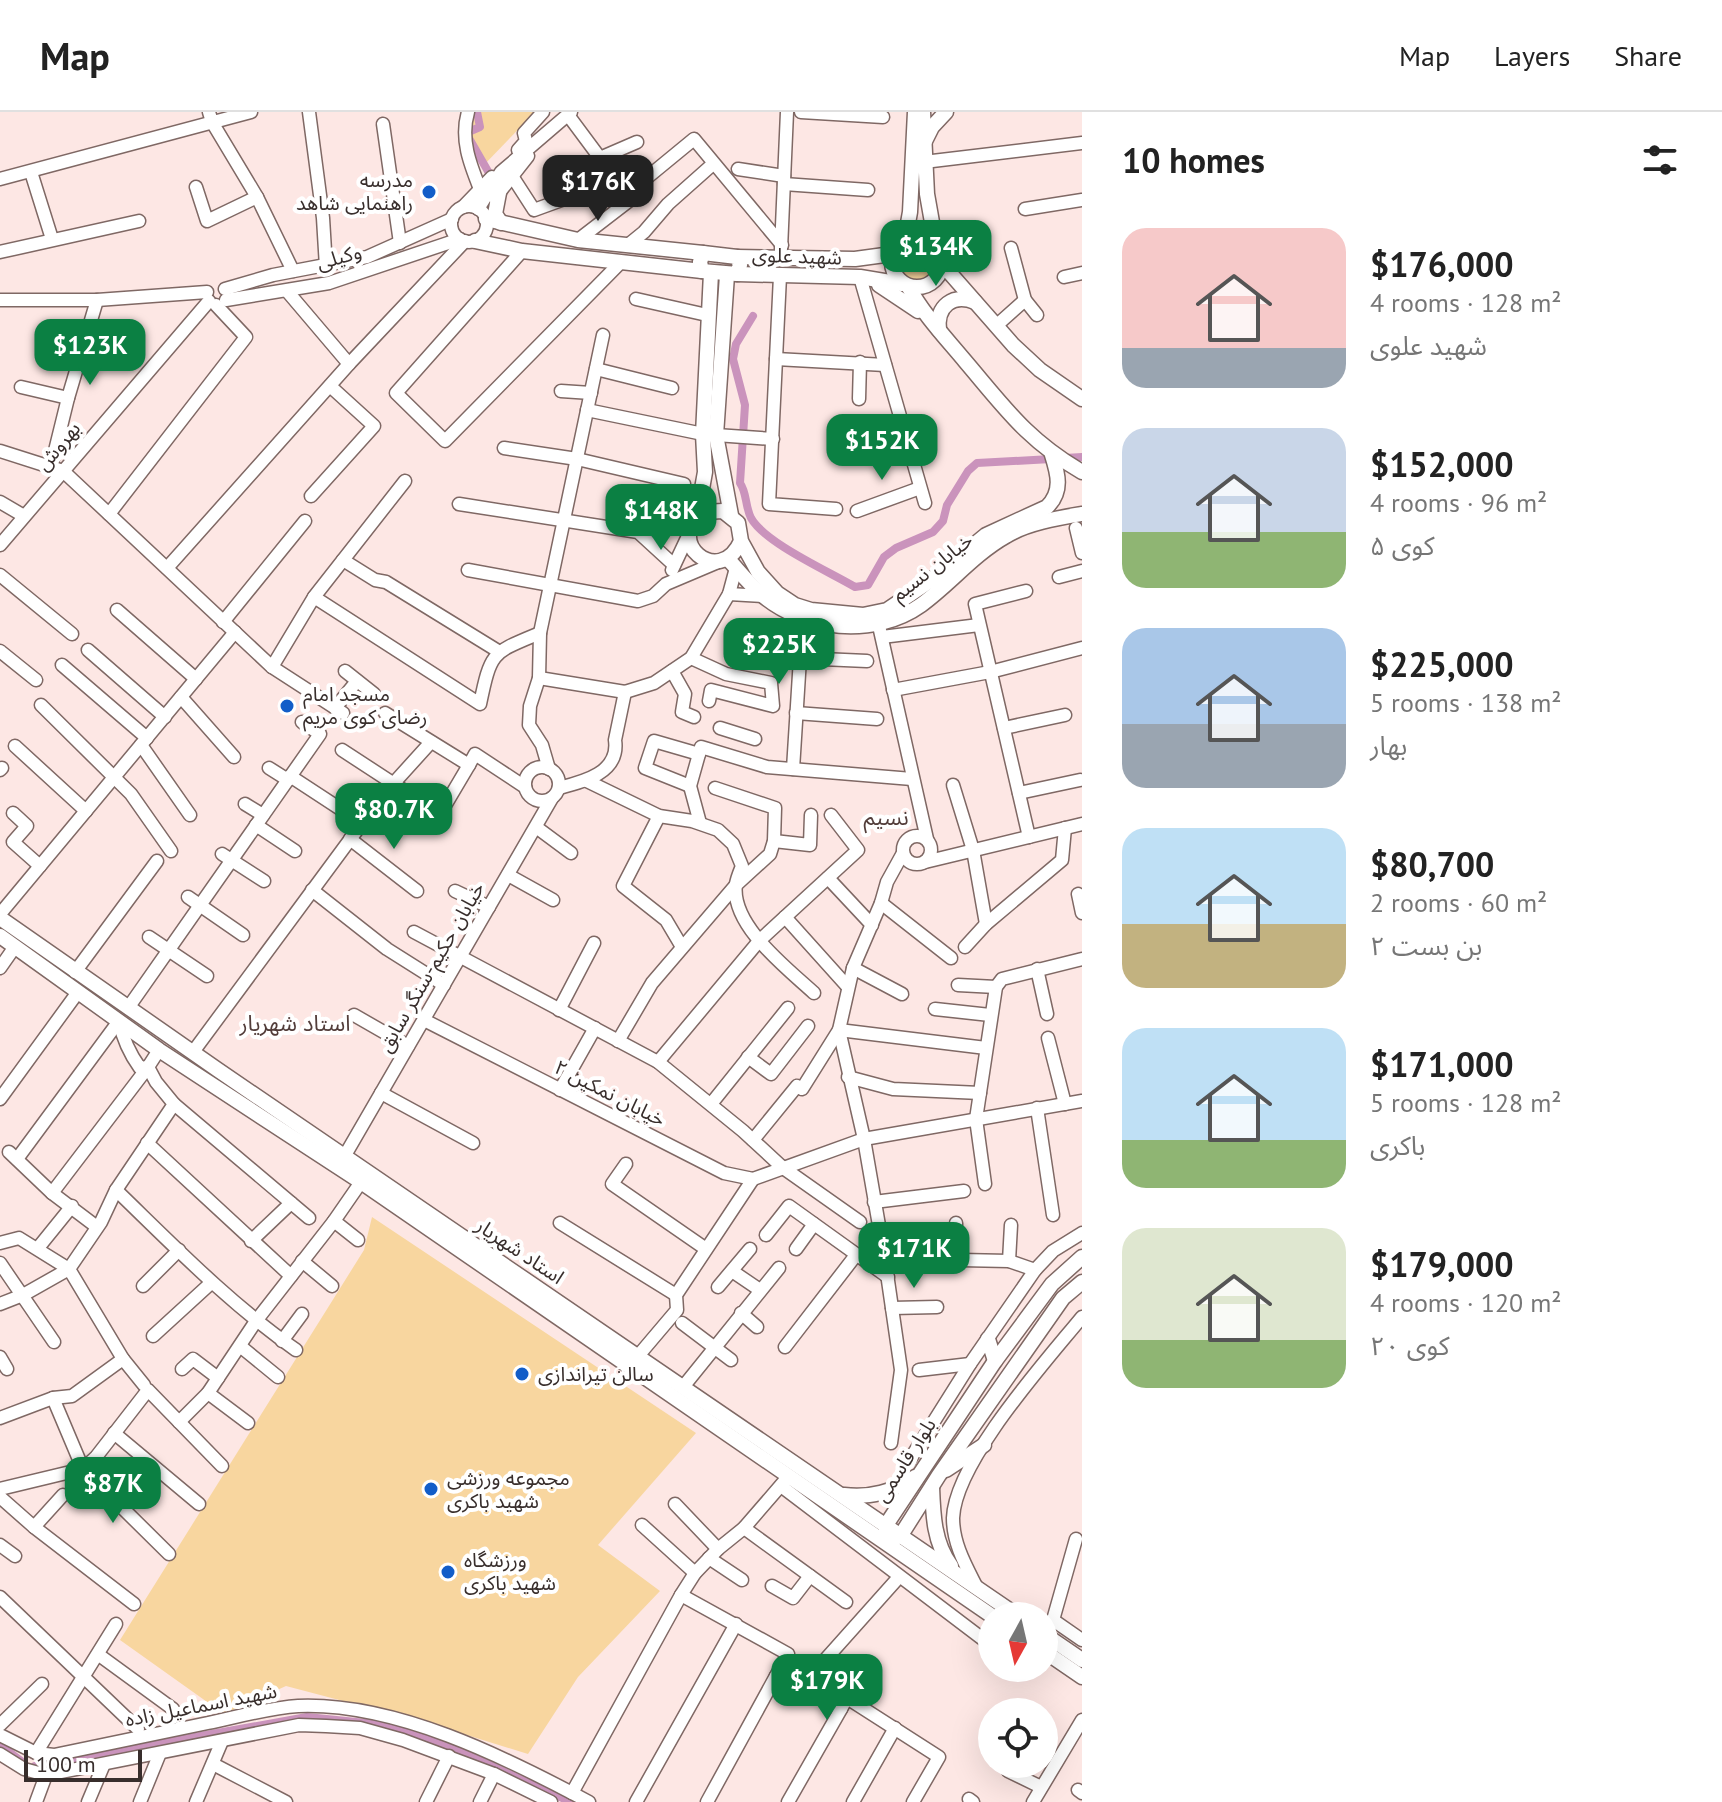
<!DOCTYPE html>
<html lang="en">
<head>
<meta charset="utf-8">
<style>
  :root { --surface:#fff; --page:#f2f2f2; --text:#222; --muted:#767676; --line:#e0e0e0; --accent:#0b8043 }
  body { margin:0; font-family:"PT Sans","Noto Sans Arabic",sans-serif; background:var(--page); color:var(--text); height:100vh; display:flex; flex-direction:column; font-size:30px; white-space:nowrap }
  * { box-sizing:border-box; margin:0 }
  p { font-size:26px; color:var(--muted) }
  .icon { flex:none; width:44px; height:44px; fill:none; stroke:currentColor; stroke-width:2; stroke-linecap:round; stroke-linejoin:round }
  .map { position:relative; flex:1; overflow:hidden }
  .details { display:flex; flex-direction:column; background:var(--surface); width:640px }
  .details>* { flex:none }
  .needle { width:52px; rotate:188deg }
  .controls { position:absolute; left:978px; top:1490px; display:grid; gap:16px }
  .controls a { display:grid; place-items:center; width:80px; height:80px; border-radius:50%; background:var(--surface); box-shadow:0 8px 32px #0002; font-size:40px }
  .scale { position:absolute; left:24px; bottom:20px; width:118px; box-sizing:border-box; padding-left:8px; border:4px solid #382e2c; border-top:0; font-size:22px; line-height:28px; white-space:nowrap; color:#382e2c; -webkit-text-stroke:6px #fff; paint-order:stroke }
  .price { position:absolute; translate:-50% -68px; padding:0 18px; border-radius:16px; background:var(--accent); color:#fff; font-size:26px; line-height:52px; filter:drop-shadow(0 2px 4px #0008) }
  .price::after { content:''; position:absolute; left:50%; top:48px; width:24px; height:18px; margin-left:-12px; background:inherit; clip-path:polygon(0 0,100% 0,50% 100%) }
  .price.active { background:#222; color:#fff }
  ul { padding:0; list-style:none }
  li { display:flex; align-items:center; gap:24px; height:200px; padding:0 40px }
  li span { display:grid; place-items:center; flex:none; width:224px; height:160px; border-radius:24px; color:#555 }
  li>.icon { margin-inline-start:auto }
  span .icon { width:96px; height:96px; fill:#fffc; stroke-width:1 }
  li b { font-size:34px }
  h2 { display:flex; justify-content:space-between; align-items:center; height:96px; padding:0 40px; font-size:34px }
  header { display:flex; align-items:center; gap:48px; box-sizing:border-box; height:112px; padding:0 40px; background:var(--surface); border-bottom:2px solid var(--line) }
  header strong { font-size:38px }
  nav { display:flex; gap:44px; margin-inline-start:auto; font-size:28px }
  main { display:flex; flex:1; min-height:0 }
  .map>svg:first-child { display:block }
  .green { fill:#f8d69f }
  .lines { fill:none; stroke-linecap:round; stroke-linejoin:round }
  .canal { stroke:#ca93bc; stroke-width:8 }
  .minor-casing { stroke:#7f6864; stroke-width:15 }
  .major-casing { stroke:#7f6864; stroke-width:17 }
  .minor { stroke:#fff; stroke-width:12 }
  .major { stroke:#fff; stroke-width:14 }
  .poi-dot { fill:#125dc8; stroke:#fff; stroke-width:3 }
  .labels { text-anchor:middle; stroke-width:8; stroke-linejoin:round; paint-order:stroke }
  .poi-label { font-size:20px; fill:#382e2c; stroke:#fff; text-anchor:start }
  .street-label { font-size:20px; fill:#382e2c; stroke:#fff }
  .neighbourhood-label { font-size:22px; fill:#523d3a; stroke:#fff }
</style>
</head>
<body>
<header>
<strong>Map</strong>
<nav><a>Map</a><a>Layers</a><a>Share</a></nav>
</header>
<main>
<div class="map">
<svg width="1082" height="1690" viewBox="0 0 1082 1690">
  <rect width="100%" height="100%" fill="#fde7e4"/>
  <g class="green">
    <path d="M 473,0 L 535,0 L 482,55 C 470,35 466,22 473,0 Z"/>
    <circle cx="916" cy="150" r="18"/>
    <polygon points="372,1105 696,1321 598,1433 660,1479 578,1565 528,1642 438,1614 286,1574 224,1602 120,1528 364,1138"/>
  </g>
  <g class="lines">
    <g class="canal">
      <polyline points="477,0 480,15 466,21 489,61"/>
      <path d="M 753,204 L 736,232 L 733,247 L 745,293 L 740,371 C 747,381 745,394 751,406 C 765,431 828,459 855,475 L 868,473 L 884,445 L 896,436 L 933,420 L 943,409 L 947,393 L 968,359 L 977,351 L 1051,347"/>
      <polyline points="1065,346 1082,345"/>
      <polyline points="0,1633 21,1649"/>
      <polyline points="35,1654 49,1654 128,1637 307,1605 385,1613 450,1635 571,1690"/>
    </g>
    <defs>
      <g id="minor">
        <polyline points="209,0 212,10 257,85 293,159"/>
        <polyline points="309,0 323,106 326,155"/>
        <path d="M 468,0 C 460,27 470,52 480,77"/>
        <polyline points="801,0 883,5"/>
        <polyline points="568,3 600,46 637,30"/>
        <polyline points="383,12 400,131"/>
        <polyline points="518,38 526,29 524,21 543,0"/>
        <polyline points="924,50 1082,31"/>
        <polyline points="738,57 784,64"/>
        <polyline points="31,60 52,127"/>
        <polyline points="512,64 534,98 567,86"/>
        <polyline points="0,67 251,0"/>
        <polyline points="784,72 868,78"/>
        <polyline points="196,75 207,109 257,85"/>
        <polyline points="495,86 528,44"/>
        <circle cx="469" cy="112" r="18"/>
        <polyline points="463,95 492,65"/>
        <polyline points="478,97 501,60 571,0"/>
        <polyline points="1025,97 1082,88"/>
        <polyline points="578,128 630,88 638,73 694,27 782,133"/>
        <polyline points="628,133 644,120 668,92 713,52"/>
        <polyline points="1011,136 1025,188 1037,203"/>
        <polyline points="781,137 787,0"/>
        <polyline points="522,139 396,281 445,329 621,150"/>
        <polyline points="0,140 139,109"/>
        <polyline points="780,164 769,392 836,397"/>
        <polyline points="860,165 925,391"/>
        <polyline points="1064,165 1082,161"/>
        <polyline points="225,177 273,163 367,145 452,107"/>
        <polyline points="287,179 349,252"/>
        <polyline points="636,187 707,203"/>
        <polyline points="0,188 97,188 207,180"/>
        <polyline points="226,188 329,171 460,127"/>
        <polyline points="997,213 1025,188"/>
        <polyline points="776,247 885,253"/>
        <polyline points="596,257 672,276"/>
        <polyline points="21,275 68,286"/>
        <polyline points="561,279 591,281"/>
        <polyline points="859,287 860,250"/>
        <polyline points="587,298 703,322"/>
        <polyline points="716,323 773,327"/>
        <polyline points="504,336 577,347 684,372"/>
        <polyline points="839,337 903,315"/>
        <polyline points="0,339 63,359 272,555 343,601"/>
        <polyline points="51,355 68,286 97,188"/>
        <polyline points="311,384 374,314 330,274"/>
        <polyline points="0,390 24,404"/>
        <polyline points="459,392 638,420 674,453"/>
        <polyline points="857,399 920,376"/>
        <polyline points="109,402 246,225 216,193"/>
        <polyline points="1076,416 1082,441"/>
        <polyline points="0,433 209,189"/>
        <polyline points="343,448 375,468 386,470 498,539"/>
        <polyline points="167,456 349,252 465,129"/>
        <polyline points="468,458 638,489 653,484 666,472 718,450"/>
        <polyline points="672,458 688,424"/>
        <polyline points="0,463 72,522"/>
        <polyline points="1059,465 1082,459"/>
        <polyline points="1026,479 975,492 1029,725"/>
        <polyline points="729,482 763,484"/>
        <path d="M 314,485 L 480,592 C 491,539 492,541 540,521"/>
        <polyline points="117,498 196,567"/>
        <polyline points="877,505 927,727"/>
        <polyline points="223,510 305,409"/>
        <polyline points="882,525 979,513"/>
        <polyline points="88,538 165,605"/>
        <polyline points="0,539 36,568"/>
        <polyline points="691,546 726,562 771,571 773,594 711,578 709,589"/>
        <polyline points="799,546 867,549"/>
        <polyline points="62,553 147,626"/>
        <polyline points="272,555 314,485 405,369"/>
        <polyline points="345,559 374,582"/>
        <polyline points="672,559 685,582 682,600 694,605"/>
        <polyline points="539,566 625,580 654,571 691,546 729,482 736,456"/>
        <polyline points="893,578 990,560 1082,536"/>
        <polyline points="181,585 234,645"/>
        <polyline points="41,593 131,682 171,739"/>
        <polyline points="335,596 357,569"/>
        <polyline points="385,601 469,653 475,642 525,675"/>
        <polyline points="796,601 877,607"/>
        <polyline points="720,616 755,627"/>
        <polyline points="1004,616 1065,603"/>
        <polyline points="141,633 190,703"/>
        <polyline points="15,634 86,699"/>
        <polyline points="342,638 440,702 469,653"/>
        <circle cx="542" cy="672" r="17"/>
        <polyline points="269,656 288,668"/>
        <polyline points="549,657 542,633 529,613 530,594 539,566 540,521 603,223"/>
        <polyline points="793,657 803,499"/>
        <polyline points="0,658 2,656"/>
        <polyline points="290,664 345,700"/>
        <path d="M 587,669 L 659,704 L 692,709 L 718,718 L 733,732 L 742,754 C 740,759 737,766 736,772 C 730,813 787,856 814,881"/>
        <polyline points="393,672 431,630"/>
        <polyline points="953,673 973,738 986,812"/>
        <polyline points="690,674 645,656 654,629 699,642"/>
        <path d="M 559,676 C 583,670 620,661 615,628 L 625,580"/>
        <polyline points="1019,681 1080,668"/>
        <polyline points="245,692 263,703"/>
        <polyline points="13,701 27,714 13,730 40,754"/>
        <polyline points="659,704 623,774 666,808 682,835"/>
        <polyline points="700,711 690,674 701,635 767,655 912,667"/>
        <polyline points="256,713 295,739"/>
        <polyline points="536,715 571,741"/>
        <circle cx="917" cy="738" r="14"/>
        <polyline points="350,727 417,779"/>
        <polyline points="774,729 810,733 811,703"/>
        <polyline points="222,742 264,769"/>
        <polyline points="925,750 1082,712"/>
        <polyline points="508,763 553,788"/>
        <polyline points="828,766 872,813"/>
        <polyline points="312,778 387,837 444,873"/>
        <polyline points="455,779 489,795"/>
        <polyline points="1078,782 1082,801"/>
        <polyline points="188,785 243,823"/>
        <polyline points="881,791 951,846"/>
        <polyline points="0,802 235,520"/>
        <polyline points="785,805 847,874"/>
        <polyline points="414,820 658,950 743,1019 782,1055 860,1110"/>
        <polyline points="149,825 207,864"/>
        <polyline points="965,835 986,812 1062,748 1065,716"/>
        <polyline points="0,856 14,836"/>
        <polyline points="853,856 902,882"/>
        <polyline points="1037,857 1047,902"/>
        <polyline points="75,860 157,749"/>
        <polyline points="958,873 996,875"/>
        <polyline points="128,896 320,622 302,610"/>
        <polyline points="935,897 990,903"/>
        <polyline points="559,898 594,831"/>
        <polyline points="354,903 408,934"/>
        <polyline points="424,908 724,1061 753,1067 864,1027 1082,989"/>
        <polyline points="1048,926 1065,992"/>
        <polyline points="618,929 652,871 736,773 770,742 774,729 775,696 715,676"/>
        <polyline points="193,940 363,710"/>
        <polyline points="748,945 771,962 808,914"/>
        <polyline points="658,950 759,829 858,738 831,703"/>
        <polyline points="848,965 893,977 980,981"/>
        <polyline points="560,978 595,916"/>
        <polyline points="381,981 473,1031"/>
        <polyline points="0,987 78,880"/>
        <polyline points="174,992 309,1106"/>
        <polyline points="711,992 788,896"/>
        <polyline points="1037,996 1053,1103"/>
        <polyline points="753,1028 797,974 802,977 839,918 986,936"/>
        <polyline points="147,1031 291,1164"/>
        <polyline points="9,1040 52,1081 97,1115"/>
        <polyline points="344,1045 552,686"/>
        <polyline points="17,1047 119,909"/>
        <polyline points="626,1052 612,1072 706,1137"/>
        <polyline points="985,1072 976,1007 996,875 1002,867 1082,847"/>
        <path d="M 116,1078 C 174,1134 229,1191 296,1238"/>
        <path d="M 52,1081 L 148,955 L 140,956 C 129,941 123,927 119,909"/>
        <polyline points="874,1090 964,1079"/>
        <polyline points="334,1109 358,1128"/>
        <polyline points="560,1111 676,1183"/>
        <polyline points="956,1111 956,1149"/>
        <polyline points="766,1123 789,1094 888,1165"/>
        <polyline points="251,1129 291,1091"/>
        <polyline points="0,1131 19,1126 69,1157 123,1247"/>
        <polyline points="38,1136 72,1094"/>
        <polyline points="796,1137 814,1112"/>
        <polyline points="912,1147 1009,1149 1035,1158"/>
        <polyline points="302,1149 332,1174"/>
        <polyline points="1009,1149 1011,1113"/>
        <polyline points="0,1151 54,1230"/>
        <polyline points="732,1159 760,1178"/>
        <polyline points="143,1174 179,1138"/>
        <polyline points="718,1175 750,1137"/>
        <polyline points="0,1192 23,1183 69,1157 101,1110 116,1078 174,992 156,970 148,955 159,938"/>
        <polyline points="892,1196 937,1195"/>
        <polyline points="741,1201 757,1215"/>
        <polyline points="682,1211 731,1248"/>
        <polyline points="153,1224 211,1171"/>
        <polyline points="282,1229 302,1202"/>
        <polyline points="240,1234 278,1265"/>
        <polyline points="785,1235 856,1143"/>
        <polyline points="638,1244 677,1198 676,1183 753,1067"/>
        <polyline points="0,1245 7,1257"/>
        <polyline points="182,1257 193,1247 218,1266"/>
        <polyline points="919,1258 970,1252"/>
        <polyline points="683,1275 779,1156"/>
        <polyline points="208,1281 248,1311"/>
        <polyline points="53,1286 83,1357 169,1442"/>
        <polyline points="0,1306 53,1286 72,1284 123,1247 144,1273"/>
        <polyline points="179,1310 208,1281 256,1209 334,1109 361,1070"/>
        <polyline points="114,1321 199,1392"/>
        <polyline points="891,1331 901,1258 885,1148 864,1027 839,918 853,856 881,791 887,770 903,741"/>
        <polyline points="909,1349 970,1252 1035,1158 1053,1139 1082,1121"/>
        <polyline points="781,1374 988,1531"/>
        <polyline points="0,1377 83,1357 96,1345 148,1278 222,1354"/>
        <polyline points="0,1385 34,1415 134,1492"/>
        <polyline points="675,1392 718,1437"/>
        <polyline points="642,1413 695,1461"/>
        <polyline points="34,1415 63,1383"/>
        <polyline points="744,1416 846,1490"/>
        <polyline points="0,1433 15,1444"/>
        <polyline points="709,1446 742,1468"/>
        <polyline points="772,1474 793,1486 810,1464"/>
        <path d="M 977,1476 C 966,1454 953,1432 953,1406 C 955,1350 1046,1249 1082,1205"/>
        <polyline points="681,1483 788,1542 776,1564 841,1597 847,1586 939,1645 913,1690"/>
        <polyline points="0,1485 138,1617"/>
        <polyline points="1053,1508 1076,1427"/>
        <polyline points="1044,1513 1053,1508 1082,1528"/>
        <polyline points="99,1543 173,1597"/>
        <polyline points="824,1549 899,1465"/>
        <polyline points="0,1613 42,1572"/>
        <path d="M 0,1623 L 36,1641 L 54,1643 C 105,1632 157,1622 208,1611 C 237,1605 268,1596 298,1594 C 395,1590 505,1645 589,1690"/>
        <polyline points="36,1641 116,1512"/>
        <polyline points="0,1642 24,1657 46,1663 299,1613 326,1614 360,1616 403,1628 494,1662 551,1690"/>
        <polyline points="213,1652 286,1690"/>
        <polyline points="1008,1659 1041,1675"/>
        <polyline points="1078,1678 1082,1681"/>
        <polyline points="572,1681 681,1483 695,1461 718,1437 744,1416 788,1365"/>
        <polyline points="969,1687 973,1690"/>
        <polyline points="36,1690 46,1663"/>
        <polyline points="88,1690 104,1652"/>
        <polyline points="140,1690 160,1641"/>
        <polyline points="196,1690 222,1629"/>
        <polyline points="426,1690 449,1644"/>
        <polyline points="480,1690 494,1662"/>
        <polyline points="636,1690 736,1512"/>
        <polyline points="707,1690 776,1564"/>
        <polyline points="788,1690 841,1597"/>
        <polyline points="853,1690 895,1616"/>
        <polyline points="1033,1690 1082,1608"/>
      </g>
      <g id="major">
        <polyline points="923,0 927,82 936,133"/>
        <polyline points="925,29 932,15 946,0"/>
        <polyline points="499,81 495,102 501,111"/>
        <polyline points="486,107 578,128 703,141"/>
        <circle cx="917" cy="150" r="25"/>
        <polyline points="905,128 910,100 915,0"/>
        <polyline points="475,129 522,139 702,159"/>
        <polygon points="703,141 737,145 740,153 737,162 702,159 700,150"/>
        <polyline points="737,145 855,147 892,142"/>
        <polyline points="942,152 1013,233 1040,258 1082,287"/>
        <polyline points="737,162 860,165 902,172"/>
        <polyline points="727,163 716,323 731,403"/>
        <polyline points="879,173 918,199"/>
        <path d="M 908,174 C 923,202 945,225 965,249 C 1005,296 1027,328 1082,360"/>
        <path d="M 939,218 C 936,194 953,181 975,190"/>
        <polyline points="697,405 705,360 703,322 711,161"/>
        <path d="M 741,429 C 719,478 661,427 705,400 L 723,399 L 738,411 L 741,429 L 758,460 L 777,481 L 795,493 L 811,498 L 863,503 L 887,498 L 930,469 L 986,423 L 1047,395 C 1063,379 1058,362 1052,343"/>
        <path d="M 728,447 C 739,459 749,472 761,482 C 803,519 875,526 921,493 C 950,472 974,442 1006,424 C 1027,411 1058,406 1082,402"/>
        <polyline points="0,806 218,958 1018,1504"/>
        <polyline points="0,824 159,938 361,1070 992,1504"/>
        <polyline points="988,1227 995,1249"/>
        <polyline points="946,1358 984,1333"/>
        <path d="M 932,1375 C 933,1403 934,1431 951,1454"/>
        <path d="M 844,1383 C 871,1386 892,1380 915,1365"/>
        <polyline points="886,1420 886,1413 995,1249 1052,1172 1082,1145"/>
        <polyline points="894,1427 901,1423 939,1363 1063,1186 1082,1170"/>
        <polyline points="1044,1522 1082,1548"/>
        <polyline points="1044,1539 1082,1565"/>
      </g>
    </defs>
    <use href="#minor" class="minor-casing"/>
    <use href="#major" class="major-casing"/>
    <use href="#minor" class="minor"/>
    <use href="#major" class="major"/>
  </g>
  <g class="poi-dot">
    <circle cx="429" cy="80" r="8"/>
    <circle cx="287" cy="594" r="8"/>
    <circle cx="522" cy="1262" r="8"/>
    <circle cx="431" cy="1377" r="8"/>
    <circle cx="448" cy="1460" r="8"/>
  </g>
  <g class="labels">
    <g class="poi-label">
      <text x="413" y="75" text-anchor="end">مدرسه<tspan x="413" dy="23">راهنمایی شاهد</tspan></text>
      <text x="303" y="589">مسجد امام<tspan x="303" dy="23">رضای کوی مریم</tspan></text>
      <text x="538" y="1269">سالن تیراندازی</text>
      <text x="447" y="1373">مجموعه ورزشی<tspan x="447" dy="23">شهید باکری</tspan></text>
      <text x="464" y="1455">ورزشگاه<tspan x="464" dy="23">شهید باکری</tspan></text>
    </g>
    <g class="street-label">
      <text transform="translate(797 144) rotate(2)" y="7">شهید علوی</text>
      <text transform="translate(339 145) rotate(-16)" y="7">وکیلی</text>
      <text transform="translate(58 334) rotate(-50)" y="7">بهروش</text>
      <text transform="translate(932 455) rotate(-38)" y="7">خیابان نسیم</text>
      <text transform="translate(431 855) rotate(-60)" y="7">خیابان حکیم-سنگر سابق</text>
      <text transform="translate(610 981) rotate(27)" y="7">خیابان نمکین ۲</text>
      <text transform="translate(520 1139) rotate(34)" y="7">استاد شهریار</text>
      <text transform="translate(905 1348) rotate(-57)" y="7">بلوار قاسمی</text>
      <text transform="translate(201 1593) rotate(-11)" y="7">شهید اسماعیل زاده</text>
    </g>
    <g class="neighbourhood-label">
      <text x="886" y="713">نسیم</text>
      <text x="295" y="919">استاد شهریار</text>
    </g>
  </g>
</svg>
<div class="controls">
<a><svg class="needle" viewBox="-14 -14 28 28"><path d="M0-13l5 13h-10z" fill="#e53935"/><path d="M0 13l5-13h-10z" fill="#767676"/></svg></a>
<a><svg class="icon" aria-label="locate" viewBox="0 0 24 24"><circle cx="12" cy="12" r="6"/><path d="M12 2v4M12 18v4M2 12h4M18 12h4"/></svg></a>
</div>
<div class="scale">100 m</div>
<b class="price active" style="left:598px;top:111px">$176K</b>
<b class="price" style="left:936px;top:176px">$134K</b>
<b class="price" style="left:90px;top:275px">$123K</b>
<b class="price" style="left:882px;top:370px">$152K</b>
<b class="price" style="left:661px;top:440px">$148K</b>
<b class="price" style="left:779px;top:574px">$225K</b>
<b class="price" style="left:394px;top:739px">$80.7K</b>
<b class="price" style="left:914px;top:1178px">$171K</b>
<b class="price" style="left:113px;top:1413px">$87K</b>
<b class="price" style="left:827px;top:1610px">$179K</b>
</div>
<section class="details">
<h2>10 homes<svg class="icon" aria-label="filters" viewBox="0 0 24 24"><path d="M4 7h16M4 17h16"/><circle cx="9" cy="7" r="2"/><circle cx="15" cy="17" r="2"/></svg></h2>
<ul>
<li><span style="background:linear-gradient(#f6c9c9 75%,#9aa5b1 0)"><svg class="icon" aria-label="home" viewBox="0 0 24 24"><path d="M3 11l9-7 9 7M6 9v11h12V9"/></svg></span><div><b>$176,000</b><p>4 rooms · 128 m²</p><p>شهید علوی</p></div></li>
<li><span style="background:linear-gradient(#c9d6e8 65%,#8fb573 0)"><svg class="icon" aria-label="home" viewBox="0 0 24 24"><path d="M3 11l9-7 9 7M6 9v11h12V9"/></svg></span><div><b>$152,000</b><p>4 rooms · 96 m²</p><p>کوی ۵</p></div></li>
<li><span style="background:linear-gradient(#a9c7e8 60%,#9aa5b1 0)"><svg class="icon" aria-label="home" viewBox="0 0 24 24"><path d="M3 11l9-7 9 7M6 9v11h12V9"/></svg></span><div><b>$225,000</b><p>5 rooms · 138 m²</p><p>بهار</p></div></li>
<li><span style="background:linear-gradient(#bfe0f5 60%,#c2b280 0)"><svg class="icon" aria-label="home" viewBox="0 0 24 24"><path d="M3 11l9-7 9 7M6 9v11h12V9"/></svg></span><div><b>$80,700</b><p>2 rooms · 60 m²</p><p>بن بست ۲</p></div></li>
<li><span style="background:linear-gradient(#bfe0f5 70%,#8fb573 0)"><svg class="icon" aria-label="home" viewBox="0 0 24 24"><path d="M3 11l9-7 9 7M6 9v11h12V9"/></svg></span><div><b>$171,000</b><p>5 rooms · 128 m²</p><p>باکری</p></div></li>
<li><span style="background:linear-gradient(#dfe7d0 70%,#8fb573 0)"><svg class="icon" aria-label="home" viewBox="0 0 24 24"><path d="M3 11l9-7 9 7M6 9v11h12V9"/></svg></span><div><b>$179,000</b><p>4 rooms · 120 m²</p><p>کوی ۲۰</p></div></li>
</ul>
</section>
</main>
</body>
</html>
